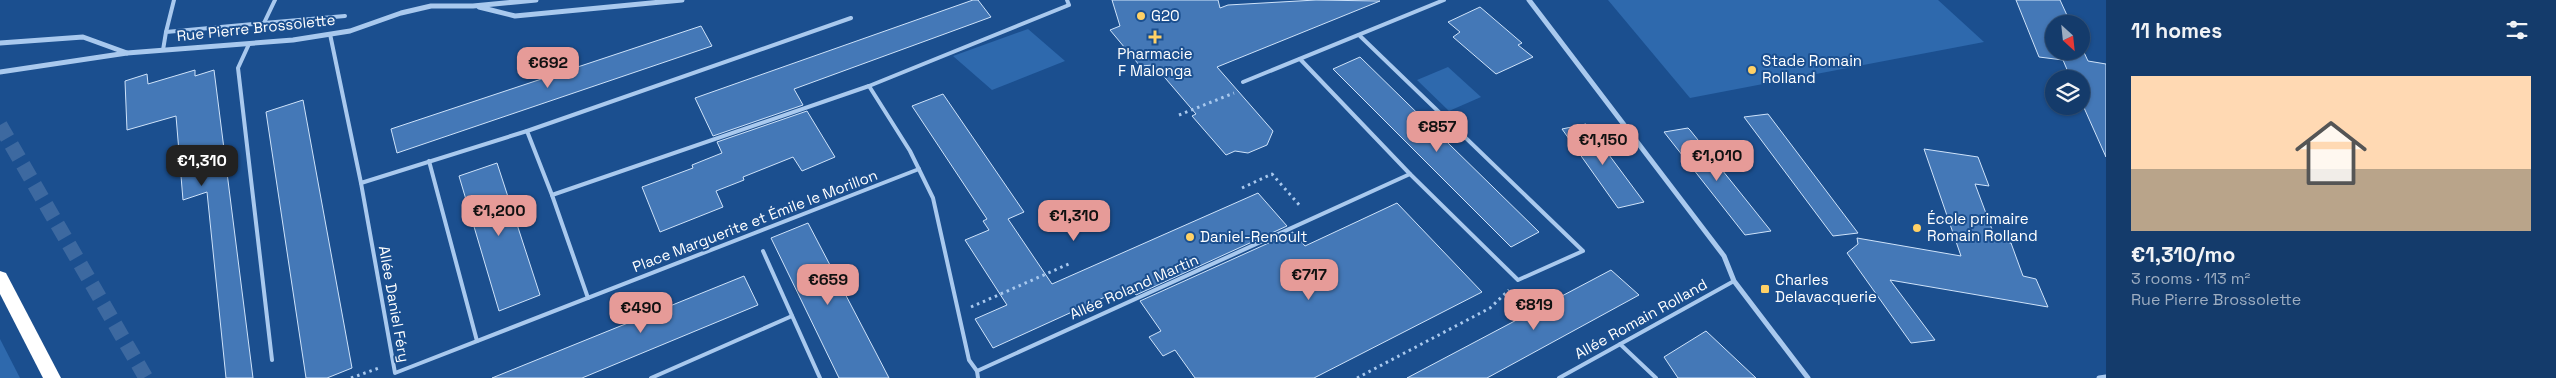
<!DOCTYPE html>
<html lang="en">
<head>
<meta charset="utf-8">
<style>
  :root { --surface:#143b6b; --page:#214673; --text:#f1f3f6; --muted:#9dadc1; --line:#33557e; --accent:#e69b98 }
  body { margin:0; font-family:"Space Grotesk",sans-serif; background:var(--page); color:var(--text); height:100vh; display:flex; flex-direction:column; font-size:19px; white-space:nowrap }
  * { box-sizing:border-box; margin:0 }
  p { font-size:16px; color:var(--muted) }
  .icon { flex:none; width:28px; height:28px; fill:none; stroke:currentColor; stroke-width:2; stroke-linecap:round; stroke-linejoin:round }
  .map { position:relative; flex:1; overflow:hidden }
  .drawer { display:flex; flex-direction:column; background:var(--surface); width:450px }
  .drawer>* { flex:none }
  .needle { width:32px; rotate:153deg }
  .fabs { position:absolute; left:2045px; top:15px; display:grid; gap:10px }
  .fabs a { display:grid; place-items:center; width:45px; height:45px; border-radius:50%; background:var(--surface); box-shadow:0 1px 4px #0004,0 0 0 1px var(--line); font-size:25px }
  .price { position:absolute; translate:-50% -42px; padding:0 11px; border-radius:10px; background:var(--accent); color:#111; font-size:16px; line-height:32px; filter:drop-shadow(0 1px 2px #0008) }
  .price::after { content:''; position:absolute; left:50%; top:30px; width:15px; height:11px; margin-left:-8px; background:inherit; clip-path:polygon(0 0,100% 0,50% 100%) }
  .price.on { background:#222; color:#fff }
  ul { padding:0; list-style:none }
  li { display:grid; align-content:center; gap:10px; height:265px; padding:0 25px }
  li+li { border-top:1px solid var(--line) }
  li span { display:grid; place-items:center; height:155px; border-radius:0px; color:#555 }
  li>.icon { margin-inline-start:auto }
  span .icon { width:90px; height:90px; fill:#fffc; stroke-width:1 }
  li b { font-size:21px }
  h2 { display:flex; justify-content:space-between; align-items:center; height:60px; padding:0 25px; font-size:21px }
  main { display:flex; flex:1; min-height:0 }
  .map>svg:first-child { display:block }
  .green { fill:#2e69ad }
  .building { fill:#4478b7; stroke:#cfe3fa }
  .lines { fill:none; stroke-linecap:round; stroke-linejoin:round }
  .highway-tunnel { stroke:#3d69a0; stroke-width:15; stroke-dasharray:15 8; stroke-linecap:butt }
  .path { stroke:#a9c9ee; stroke-width:3; stroke-dasharray:2.5 4; stroke-linecap:butt }
  .lane { stroke:#a9c9ee; stroke-width:4 }
  .street { stroke:#a9c9ee; stroke-width:5 }
  .highway { fill:#fff; fill-rule:evenodd }
  .poi-dot { fill:#ffd166; stroke:#1b4f8f; stroke-width:2 }
  .labels { text-anchor:middle; stroke-width:4; stroke-linejoin:round; paint-order:stroke }
  .poi-label { font-size:15px; fill:#fff; stroke:#1b4f8f; text-anchor:start }
  .street-label { font-size:15px; fill:#fff; stroke:#1b4f8f }
</style>
</head>
<body>
<main>
<div class="map">
<svg width="2106" height="378" viewBox="0 0 2106 378">
  <rect width="100%" height="100%" fill="#1b4f8f"/>
  <g class="green">
    <polygon points="1608,0 1938,0 1984,42 1690,98"/>
    <polygon points="1028,29 1065,61 992,90 953,56"/>
    <polygon points="1448,67 1481,97 1449,111 1417,80"/>
    <polygon points="0,339 20,378 0,378"/>
  </g>
  <g class="building">
    <polygon points="973,0 978,0 991,17 794,89 803,105 713,136 695,98"/>
    <polygon points="1112,0 1218,0 1220,8 1228,5 1316,0 1380,1 1217,67 1273,131 1267,145 1248,153 1235,151 1226,155 1192,116 1196,114 1154,65 1140,66 1110,30 1120,26"/>
    <polygon points="2016,0 2060,0 2071,24 2054,24 2054,51 2081,51 2081,46 2088,61 2106,64 2106,157 2081,101 2081,79 2071,79 2063,60 2039,57"/>
    <polygon points="1480,7 1522,43 1518,45 1533,57 1496,74 1453,37 1460,32 1448,22"/>
    <polygon points="701,26 712,46 397,153 391,129"/>
    <polygon points="1360,57 1539,232 1511,247 1333,69"/>
    <polygon points="195,70 195,76 214,70 253,378 226,378 207,192 183,200 176,116 127,130 125,81 147,74 148,84"/>
    <polygon points="943,94 1024,212 1008,219 1052,284 1258,193 1287,226 1136,295 1129,286 993,348 975,319 1007,305 965,240 989,230 983,221 987,219 912,106"/>
    <polygon points="303,100 352,368 327,378 306,378 266,112"/>
    <polygon points="807,111 835,157 802,171 793,157 743,177 744,180 716,191 723,207 660,232 642,187 693,168 692,165 722,153 717,142"/>
    <polygon points="1768,114 1858,233 1833,236 1744,117"/>
    <polygon points="1586,124 1644,202 1618,208 1562,129"/>
    <polygon points="1688,128 1690,130 1771,231 1745,235 1664,132"/>
    <polygon points="1924,149 1978,157 1989,186 1975,184 1996,240 2011,243 2023,276 2036,279 2048,307 1890,280 1935,340 1911,343 1847,253 1858,244 1857,238 1961,256"/>
    <polygon points="497,163 540,295 499,311 459,176"/>
    <polygon points="1397,203 1482,292 1314,378 1195,378 1175,350 1163,356 1149,337 1161,331 1140,301 1293,232 1305,246"/>
    <polygon points="808,223 875,351 889,378 839,378 771,238"/>
    <polygon points="1611,270 1639,295 1487,378 1407,378"/>
    <polygon points="744,276 758,305 582,378 492,378"/>
    <polygon points="1706,331 1756,378 1678,378 1664,357"/>
  </g>
  <g class="lines">
    <polyline class="highway-tunnel" points="0,125 146,378"/>
    <g class="path">
      <polyline points="1179,115 1234,93"/>
      <polyline points="1242,188 1272,174 1301,207"/>
      <polyline points="971,307 1071,263"/>
      <polyline points="351,378 379,368"/>
      <polyline points="1357,378 1490,308 1509,290"/>
    </g>
    <g class="lane">
      <polyline points="264,23 345,16"/>
      <polyline points="166,32 174,0"/>
      <polyline points="330,34 361,183 527,131 552,195 869,86"/>
      <polyline points="249,44 238,68 272,360"/>
      <polyline points="163,50 166,32 264,23 275,0"/>
      <polyline points="1300,59 1410,174 1518,280 1583,251 1359,35"/>
      <polyline points="1243,82 1444,0"/>
      <polyline points="527,131 851,18"/>
      <polyline points="429,161 477,341"/>
      <polyline points="361,183 395,373 919,169"/>
      <polyline points="552,195 588,298"/>
      <polyline points="763,251 820,378"/>
      <polyline points="1620,344 1656,378"/>
      <polyline points="977,371 1410,174"/>
      <polyline points="651,378 792,316"/>
      <polyline points="978,378 977,371 969,360 933,198 910,151 869,86 1069,5 1067,0"/>
      <polyline points="1559,378 1734,281"/>
    </g>
    <g class="street">
      <polyline points="1529,0 1724,256 1734,281 1808,378"/>
      <polyline points="479,7 515,16 682,0"/>
      <polyline points="0,43 83,37 127,53"/>
      <polyline points="0,72 127,53 293,40 350,31 401,13 431,6 473,6 536,0"/>
      <polyline points="2099,378 2106,377"/>
    </g>
    <polygon class="highway" points="0,271 6,273 61,378 43,378 0,294"/>
  </g>
  <g class="poi-dot">
    <circle cx="1141" cy="16" r="5"/>
    <path d="M1152.5 29.5h5v5h5v5h-5v5h-5v-5h-5v-5h5z"/>
    <circle cx="1752" cy="70" r="5"/>
    <circle cx="1917" cy="228" r="5"/>
    <circle cx="1190" cy="237" r="5"/>
    <rect x="1760" y="284" width="10" height="10" rx="2.5"/>
  </g>
  <g class="labels">
    <g class="poi-label">
      <text x="1151" y="21">G20</text>
      <text x="1155" y="59" text-anchor="middle">Pharmacie<tspan x="1155" dy="17">F Malonga</tspan></text>
      <text x="1762" y="66">Stade Romain<tspan x="1762" dy="17">Rolland</tspan></text>
      <text x="1927" y="224">École primaire<tspan x="1927" dy="17">Romain Rolland</tspan></text>
      <text x="1200" y="242">Daniel-Renoult</text>
      <text x="1775" y="285">Charles<tspan x="1775" dy="17">Delavacquerie</tspan></text>
    </g>
    <g class="street-label">
      <text transform="translate(256 28) rotate(-6)" y="5">Rue Pierre Brossolette</text>
      <text transform="translate(755 221) rotate(-21)" y="5">Place Marguerite et Émile le Morillon</text>
      <text transform="translate(1134 287) rotate(-24)" y="5">Allée Roland Martin</text>
      <text transform="translate(394 304) rotate(80)" y="5">Allée Daniel Féry</text>
      <text transform="translate(1641 319) rotate(-29)" y="5">Allée Romain Rolland</text>
    </g>
  </g>
</svg>
<div class="fabs">
<a><svg class="needle" viewBox="-14 -14 28 28"><path d="M0-13l5 13h-10z" fill="#e53935"/><path d="M0 13l5-13h-10z" fill="#9dadc1"/></svg></a>
<a><svg class="icon" aria-label="layers" viewBox="0 0 24 24"><path d="M12 4l9 5-9 5-9-5zM3 14l9 5 9-5"/></svg></a>
</div>
<b class="price" style="left:548px;top:89px">€692</b>
<b class="price" style="left:1437px;top:153px">€857</b>
<b class="price" style="left:1603px;top:166px">€1,150</b>
<b class="price" style="left:1717px;top:182px">€1,010</b>
<b class="price on" style="left:202px;top:187px">€1,310</b>
<b class="price" style="left:499px;top:237px">€1,200</b>
<b class="price" style="left:1074px;top:242px">€1,310</b>
<b class="price" style="left:1309px;top:301px">€717</b>
<b class="price" style="left:828px;top:306px">€659</b>
<b class="price" style="left:1534px;top:331px">€819</b>
<b class="price" style="left:641px;top:334px">€490</b>
</div>
<section class="drawer">
<h2>11 homes<svg class="icon" aria-label="filters" viewBox="0 0 24 24"><path d="M4 7h16M4 17h16"/><circle cx="9" cy="7" r="2"/><circle cx="15" cy="17" r="2"/></svg></h2>
<ul>
<li><span style="background:linear-gradient(#ffd9b3 60%,#b9a48a 0)"><svg class="icon" aria-label="home" viewBox="0 0 24 24"><path d="M3 11l9-7 9 7M6 9v11h12V9"/></svg></span><div><b>€1,310/mo</b><p>3 rooms · 113 m²</p><p>Rue Pierre Brossolette</p></div></li>
</ul>
</section>
</main>
</body>
</html>
